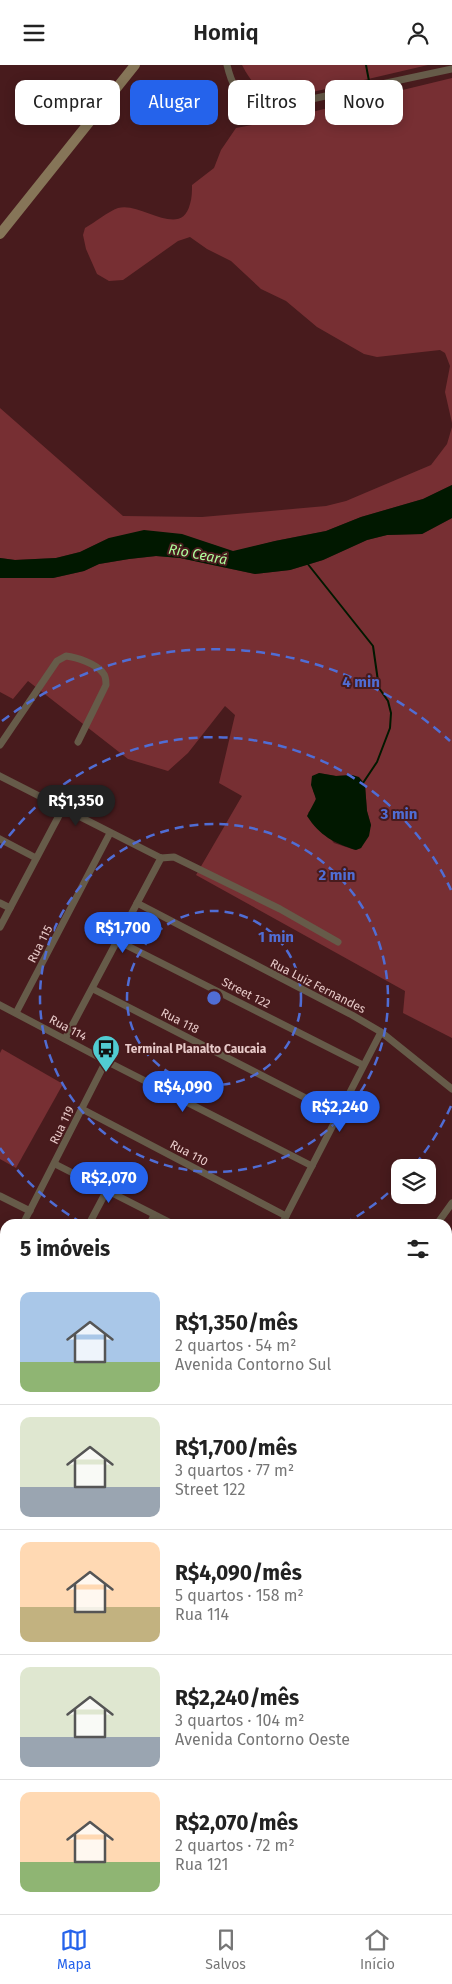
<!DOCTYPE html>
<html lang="pt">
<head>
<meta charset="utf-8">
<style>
  :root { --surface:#fff; --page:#f6f6f6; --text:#222; --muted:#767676; --line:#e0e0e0; --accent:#2563eb }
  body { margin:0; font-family:"Fira Sans",sans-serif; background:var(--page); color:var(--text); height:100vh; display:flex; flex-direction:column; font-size:19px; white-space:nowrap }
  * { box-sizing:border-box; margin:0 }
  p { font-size:16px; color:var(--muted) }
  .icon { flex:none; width:28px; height:28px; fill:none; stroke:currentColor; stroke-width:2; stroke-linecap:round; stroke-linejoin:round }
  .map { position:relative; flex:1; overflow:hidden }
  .sheet { position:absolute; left:0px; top:1154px; width:452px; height:696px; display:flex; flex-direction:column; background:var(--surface); border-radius:15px 15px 0 0; box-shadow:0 2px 12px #0003 }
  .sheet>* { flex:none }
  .top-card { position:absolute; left:15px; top:15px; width:422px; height:45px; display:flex; gap:10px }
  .controls { position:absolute; left:391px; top:1094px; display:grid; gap:10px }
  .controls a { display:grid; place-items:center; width:45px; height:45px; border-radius:10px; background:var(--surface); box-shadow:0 2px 12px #0003; font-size:25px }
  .price { position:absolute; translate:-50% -42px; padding:0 11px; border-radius:18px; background:var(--accent); color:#fff; font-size:16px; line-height:32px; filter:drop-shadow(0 1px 2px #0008) }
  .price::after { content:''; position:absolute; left:50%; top:30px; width:15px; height:11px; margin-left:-8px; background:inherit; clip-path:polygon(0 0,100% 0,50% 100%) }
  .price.selected { background:#222; color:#fff }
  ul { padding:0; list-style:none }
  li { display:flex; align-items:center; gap:15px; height:125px; padding:0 20px }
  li+li { border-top:1px solid var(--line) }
  li span { display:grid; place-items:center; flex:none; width:140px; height:100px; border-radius:10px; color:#555 }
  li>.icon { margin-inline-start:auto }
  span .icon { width:60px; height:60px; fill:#fffc; stroke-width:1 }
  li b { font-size:21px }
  h2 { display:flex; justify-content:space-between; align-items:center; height:60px; padding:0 20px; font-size:21px }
  .chip { padding:0 18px; border-radius:10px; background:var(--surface); box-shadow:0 2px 12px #0003; font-size:18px; line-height:45px }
  .chip.selected { background:var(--accent); color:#fff }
  header { display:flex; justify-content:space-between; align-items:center; height:65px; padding:0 20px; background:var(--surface); font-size:22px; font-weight:600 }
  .menu { display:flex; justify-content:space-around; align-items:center; height:70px; border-top:1px solid var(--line); background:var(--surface); font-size:14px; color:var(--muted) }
  .menu a { display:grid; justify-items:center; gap:2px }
  .menu .selected { color:var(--accent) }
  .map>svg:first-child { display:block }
  .green { fill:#772f33; fill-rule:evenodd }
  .water { fill:#011800 }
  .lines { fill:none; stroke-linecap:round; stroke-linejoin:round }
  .stream { stroke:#011800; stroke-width:2 }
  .street { stroke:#665b49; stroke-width:7 }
  .secondary { stroke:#867558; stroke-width:10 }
  .ring { fill:none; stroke:#506dd4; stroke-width:2.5; stroke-dasharray:9 6 }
  .labels { text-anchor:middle; stroke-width:4; stroke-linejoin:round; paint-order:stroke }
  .street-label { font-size:12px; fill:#e8cac9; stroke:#481b1d }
  .poi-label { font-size:12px; font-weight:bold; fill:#e8cac9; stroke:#481b1d; text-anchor:start }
  .water-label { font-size:14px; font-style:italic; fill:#aefd9c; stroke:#481b1d }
  .centre { fill:#506dd4; stroke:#481b1d; stroke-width:2.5 }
  .ring-label { font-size:15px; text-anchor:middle; font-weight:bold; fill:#506dd4; stroke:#481b1d; stroke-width:4; stroke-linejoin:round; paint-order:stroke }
</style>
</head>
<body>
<header><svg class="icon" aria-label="menu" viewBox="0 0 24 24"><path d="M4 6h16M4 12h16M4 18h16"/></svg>Homiq<svg class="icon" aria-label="person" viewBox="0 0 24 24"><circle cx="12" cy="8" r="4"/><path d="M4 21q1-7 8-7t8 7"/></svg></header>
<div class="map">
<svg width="452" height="1849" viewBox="0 0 452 1849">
  <rect width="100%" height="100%" fill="#481b1d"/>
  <g class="green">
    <path d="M 242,0 L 428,0 L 287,33 C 262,27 254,23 242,0 Z"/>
    <path d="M 452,13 L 452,358 L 445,327 L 450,301 L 445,288 L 440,285 L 377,292 L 364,289 L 317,262 L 286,236 L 261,224 L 231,196 L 207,184 L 190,172 L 178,176 L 123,215 L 109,216 L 97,209 L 86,184 L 83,170 L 85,163 C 94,158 109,146 118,143 C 141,136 181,175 190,139 C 192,133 192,126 192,120 L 214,103 L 221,85 L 236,63 L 283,54 Z"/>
    <polygon points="0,343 123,451 202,452 326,441 346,436 431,400 447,379 452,362 452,420 423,434 361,452 326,466 275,476 233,487 211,479 109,473 80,487 56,493 15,495 0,493"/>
    <path d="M 452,453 L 452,973 L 403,948 L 405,926 L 196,810 L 242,731 L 219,718 L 235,650 L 225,641 L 188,688 L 168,706 L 128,694 L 28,616 L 13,634 L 0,627 L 0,513 L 53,513 L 84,506 L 99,499 L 129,494 L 156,491 L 180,493 L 255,509 L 290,505 L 323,495 L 367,475 L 387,470 L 422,469 ZM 319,708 L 336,711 L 352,710 L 361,714 L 365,720 L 367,746 L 371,760 L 361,783 L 355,785 L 334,778 L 308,748 C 314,741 319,735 313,726 Z"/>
    <polygon points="2,984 63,1019 16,1103 0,1094 0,988"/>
    <polygon points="0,1438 5,1441 5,1553 0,1559"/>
  </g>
  <g class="water">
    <polygon points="452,420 452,453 422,469 387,470 367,475 323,495 290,505 255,509 180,493 156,491 129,494 99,499 84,506 53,513 0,513 0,493 15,495 56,493 80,487 109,473 144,465 182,469 233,486 275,476 326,466 361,452 423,434"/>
    <path d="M 319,708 L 336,711 L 352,710 L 359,712 L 365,720 L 367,746 L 371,760 L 369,771 L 361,783 L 356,785 C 334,778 320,771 307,751 L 316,734 L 311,720 L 312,711 Z"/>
  </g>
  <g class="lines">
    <g class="stream">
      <polyline points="366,0 369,16"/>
      <polyline points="307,498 373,581 379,623 388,636 391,648 390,663 377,697 363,718"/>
      <polyline points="448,1650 452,1644"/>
      <polyline points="376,1849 378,1845"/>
    </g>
    <g class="street">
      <path d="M 227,0 C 237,42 254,42 293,38 L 452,4"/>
      <path d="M 0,680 L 57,596 L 66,591 C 76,592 97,599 103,608 C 106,611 106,616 106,620 L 78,677"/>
      <polyline points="0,711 161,793"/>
      <polyline points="0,774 36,793"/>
      <polyline points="161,793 174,792 280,844 338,877"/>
      <polyline points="0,838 10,843"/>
      <polyline points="137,838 352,950 381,967 452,1024"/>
      <polyline points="0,862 63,743"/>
      <polyline points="118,876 363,1000"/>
      <polyline points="93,924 337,1049"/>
      <polyline points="0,940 106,996 312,1101"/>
      <polyline points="16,948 110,768"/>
      <polyline points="65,974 161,793"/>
      <polyline points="82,1044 286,1151"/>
      <polyline points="55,1099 173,1159"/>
      <polyline points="0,1131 30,1146"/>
      <polyline points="23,1159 106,996"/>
      <polyline points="89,1159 107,1125"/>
      <polyline points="150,1159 154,1150"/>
      <polyline points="282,1159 381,967"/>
      <polyline points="437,1159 452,1138"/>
      <polyline points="448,1172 452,1175"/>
      <polyline points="0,1204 5,1194"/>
      <polyline points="448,1263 452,1266"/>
      <polyline points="448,1311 452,1305"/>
      <polyline points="0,1319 5,1321"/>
      <polyline points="448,1376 452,1379"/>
      <polyline points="0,1380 5,1383"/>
      <polyline points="448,1503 452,1507"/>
      <polyline points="0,1565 5,1559"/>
      <polyline points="448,1582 452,1584"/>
      <polyline points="0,1649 5,1641"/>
      <polyline points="0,1662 5,1665"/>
      <polyline points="448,1740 452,1735"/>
      <polyline points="0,1742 5,1746"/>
      <polyline points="448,1803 452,1798"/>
      <polyline points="0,1816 5,1820"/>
      <polyline points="121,1845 126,1849"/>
      <polyline points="0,1848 5,1841"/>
      <polyline points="69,1849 72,1845"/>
      <polyline points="208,1849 212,1845"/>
      <polyline points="338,1849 340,1845"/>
      <polyline points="409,1849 413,1845"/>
    </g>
    <polyline class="secondary" points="0,169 135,0"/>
  </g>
  <g class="ring">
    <circle cx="214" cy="933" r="87"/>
    <circle cx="214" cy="933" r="174"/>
    <path d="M451 1041A261 261 0 0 1 414 1101M399 1118A261 261 0 0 1 346 1158M82 1158A261 261 0 0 1 0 1083M0 783A261 261 0 0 1 451 825"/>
    <path d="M2 656A349 349 0 0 1 450 676"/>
  </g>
  <defs>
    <symbol id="bus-pin" viewBox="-11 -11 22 30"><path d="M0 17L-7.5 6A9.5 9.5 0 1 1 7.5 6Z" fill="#51ccd2" stroke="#481b1d"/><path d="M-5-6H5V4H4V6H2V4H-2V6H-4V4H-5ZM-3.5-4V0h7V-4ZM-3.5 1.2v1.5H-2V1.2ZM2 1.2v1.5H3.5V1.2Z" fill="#111"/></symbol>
  </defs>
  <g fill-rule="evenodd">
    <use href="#bus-pin" x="90" y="968" width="32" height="43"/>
  </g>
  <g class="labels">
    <g class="street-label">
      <text transform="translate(40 879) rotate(-63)" y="4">Rua 115</text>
      <text transform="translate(318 921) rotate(27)" y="4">Rua Luiz Fernandes</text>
      <text transform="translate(246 928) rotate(27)" y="4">Street 122</text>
      <text transform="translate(180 956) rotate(27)" y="4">Rua 118</text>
      <text transform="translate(68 963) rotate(28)" y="4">Rua 114</text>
      <text transform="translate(62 1060) rotate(-64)" y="4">Rua 119</text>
      <text transform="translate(189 1088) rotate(28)" y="4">Rua 110</text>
    </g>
    <g class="poi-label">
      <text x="125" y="988">Terminal Planalto Caucaia</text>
    </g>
    <g class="water-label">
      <text transform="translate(198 489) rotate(11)" y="5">Rio Ceará</text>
    </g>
  </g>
  <circle cx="214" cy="933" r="8" class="centre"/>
  <g class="ring-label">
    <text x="361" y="622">4 min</text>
    <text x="399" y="754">3 min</text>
    <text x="337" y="815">2 min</text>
    <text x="276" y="877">1 min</text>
  </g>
</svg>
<div class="controls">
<a><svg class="icon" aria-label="layers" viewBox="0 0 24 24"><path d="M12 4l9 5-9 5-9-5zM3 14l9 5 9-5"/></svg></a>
</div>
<b class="price selected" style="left:76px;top:762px">R$1,350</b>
<b class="price" style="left:123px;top:889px">R$1,700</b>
<b class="price" style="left:183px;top:1048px">R$4,090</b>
<b class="price" style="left:340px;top:1068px">R$2,240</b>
<b class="price" style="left:109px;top:1139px">R$2,070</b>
<div class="top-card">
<a class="chip">Comprar</a>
<a class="chip selected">Alugar</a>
<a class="chip">Filtros</a>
<a class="chip">Novo</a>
</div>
<section class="sheet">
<h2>5 imóveis<svg class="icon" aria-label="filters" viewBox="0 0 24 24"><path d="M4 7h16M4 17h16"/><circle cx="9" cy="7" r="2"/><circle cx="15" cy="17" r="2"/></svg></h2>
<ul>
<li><span style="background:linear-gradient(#a9c7e8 70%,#8fb573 0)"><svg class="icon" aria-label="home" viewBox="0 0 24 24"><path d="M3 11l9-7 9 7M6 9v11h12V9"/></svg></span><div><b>R$1,350/mês</b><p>2 quartos · 54 m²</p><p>Avenida Contorno Sul</p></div></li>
<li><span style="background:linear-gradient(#dfe7d0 70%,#9aa5b1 0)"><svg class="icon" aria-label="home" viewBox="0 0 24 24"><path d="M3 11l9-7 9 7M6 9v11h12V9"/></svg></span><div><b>R$1,700/mês</b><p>3 quartos · 77 m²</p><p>Street 122</p></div></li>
<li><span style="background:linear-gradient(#ffd9b3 65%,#c2b280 0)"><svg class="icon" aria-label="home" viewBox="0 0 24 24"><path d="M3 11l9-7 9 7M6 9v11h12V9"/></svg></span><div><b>R$4,090/mês</b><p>5 quartos · 158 m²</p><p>Rua 114</p></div></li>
<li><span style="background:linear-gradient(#dfe7d0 70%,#9aa5b1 0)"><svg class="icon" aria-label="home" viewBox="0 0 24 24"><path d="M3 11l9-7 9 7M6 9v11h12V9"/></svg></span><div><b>R$2,240/mês</b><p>3 quartos · 104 m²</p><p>Avenida Contorno Oeste</p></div></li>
<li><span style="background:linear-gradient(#ffd9b3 70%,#8fb573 0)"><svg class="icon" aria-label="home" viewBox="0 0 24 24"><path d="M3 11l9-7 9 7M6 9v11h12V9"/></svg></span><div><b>R$2,070/mês</b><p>2 quartos · 72 m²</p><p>Rua 121</p></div></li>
</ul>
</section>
</div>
<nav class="menu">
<a class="selected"><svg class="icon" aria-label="map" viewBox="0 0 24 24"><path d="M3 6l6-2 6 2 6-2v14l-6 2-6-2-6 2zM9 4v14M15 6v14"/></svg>Mapa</a>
<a><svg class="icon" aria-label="saved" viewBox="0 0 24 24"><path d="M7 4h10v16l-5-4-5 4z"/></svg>Salvos</a>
<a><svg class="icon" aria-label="home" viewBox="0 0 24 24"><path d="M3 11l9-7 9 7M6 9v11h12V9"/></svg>Início</a>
</nav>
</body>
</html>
